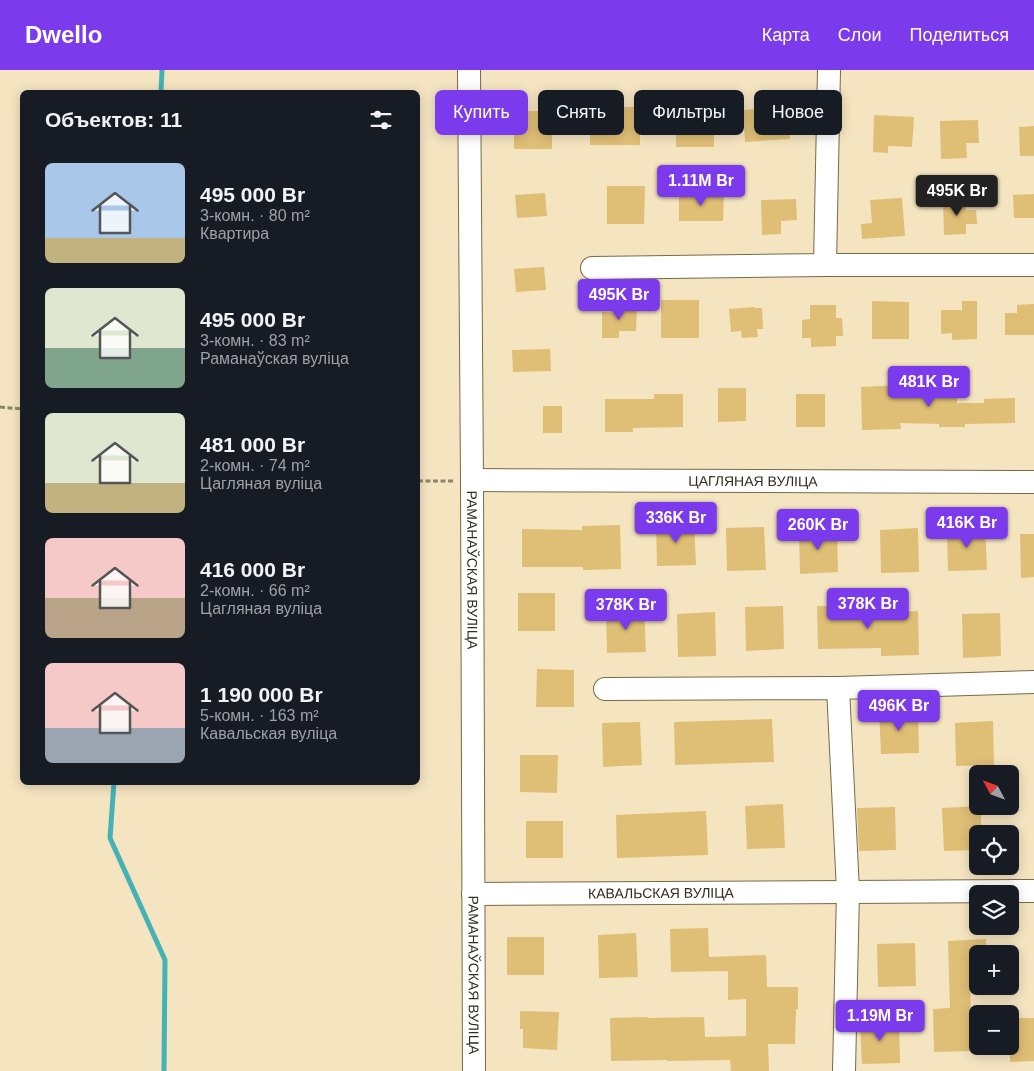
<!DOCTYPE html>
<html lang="ru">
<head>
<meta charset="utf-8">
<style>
  :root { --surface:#171b24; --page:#20242c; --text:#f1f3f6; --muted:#9ea1a6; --accent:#7c3aed }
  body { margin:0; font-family:Helvetica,sans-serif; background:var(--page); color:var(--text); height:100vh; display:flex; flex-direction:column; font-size:19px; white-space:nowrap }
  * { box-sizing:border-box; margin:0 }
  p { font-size:16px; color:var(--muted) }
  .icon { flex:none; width:28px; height:28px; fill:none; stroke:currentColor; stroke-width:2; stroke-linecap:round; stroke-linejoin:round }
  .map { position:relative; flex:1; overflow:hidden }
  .panel { position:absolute; left:20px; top:20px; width:400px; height:695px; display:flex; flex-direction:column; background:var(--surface); border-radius:8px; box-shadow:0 2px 12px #0003 }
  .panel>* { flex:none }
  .hud { position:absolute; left:435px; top:20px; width:475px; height:45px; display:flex; gap:10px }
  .needle { width:32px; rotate:311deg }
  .controls { position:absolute; left:969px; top:695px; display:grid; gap:10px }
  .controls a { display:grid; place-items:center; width:50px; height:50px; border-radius:8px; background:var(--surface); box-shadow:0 2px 12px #0003; font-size:25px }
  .price { position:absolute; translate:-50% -42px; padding:0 11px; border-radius:5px; background:var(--accent); color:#fff; font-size:16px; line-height:32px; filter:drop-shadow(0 1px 2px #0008) }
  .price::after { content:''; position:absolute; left:50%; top:30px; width:15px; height:11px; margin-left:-8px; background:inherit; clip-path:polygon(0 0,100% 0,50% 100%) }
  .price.on { background:#222; color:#fff }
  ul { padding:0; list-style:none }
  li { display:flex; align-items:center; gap:15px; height:125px; padding:0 25px }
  li span { display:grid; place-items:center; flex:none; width:140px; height:100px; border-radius:8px; color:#555 }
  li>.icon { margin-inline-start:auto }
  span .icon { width:60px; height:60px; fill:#fffc; stroke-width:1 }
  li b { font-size:21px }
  h2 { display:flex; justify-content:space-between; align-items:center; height:60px; padding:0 25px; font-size:21px }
  .pill { padding:0 18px; border-radius:8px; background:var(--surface); box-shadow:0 2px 12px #0003; font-size:18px; line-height:45px }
  .pill.on { background:var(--accent); color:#fff }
  header { display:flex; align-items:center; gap:30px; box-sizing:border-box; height:70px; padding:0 25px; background:var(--accent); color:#fff }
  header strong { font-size:24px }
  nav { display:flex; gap:28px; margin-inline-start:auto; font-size:18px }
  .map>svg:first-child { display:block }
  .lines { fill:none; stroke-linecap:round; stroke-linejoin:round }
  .stream { stroke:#45b2b6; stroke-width:5 }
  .building { fill:#dfbe76 }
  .minor-casing { stroke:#786949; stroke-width:24 }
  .path { stroke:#8f836b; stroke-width:3; stroke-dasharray:5 2.5; stroke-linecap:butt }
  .minor { stroke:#fff; stroke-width:22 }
  .labels { text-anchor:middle; stroke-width:5; stroke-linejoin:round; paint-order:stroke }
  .street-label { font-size:14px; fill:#332c1f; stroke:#fff }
</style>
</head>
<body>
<header>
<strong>Dwello</strong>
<nav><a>Карта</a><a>Слои</a><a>Поделиться</a></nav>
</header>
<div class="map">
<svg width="1034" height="1001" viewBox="0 0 1034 1001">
  <rect width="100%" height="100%" fill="#f5e4c0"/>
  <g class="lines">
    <g class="stream">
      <polyline points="161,22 162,0"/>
      <polyline points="114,712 110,768 165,890 164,1001"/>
    </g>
  </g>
  <g class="building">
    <polygon points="606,28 613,37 640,37 640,75 590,75 590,37 599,37"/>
    <polygon points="788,37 790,69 745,72 743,40"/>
    <rect x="676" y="39" width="38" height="38"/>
    <rect x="514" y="41" width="38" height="38"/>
    <polygon points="874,45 914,47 912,77 888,76 888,83 873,82"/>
    <polygon points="978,50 979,73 966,73 967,88 941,89 940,51"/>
    <polygon points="1034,56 1034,86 1020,86 1019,57"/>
    <polygon points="607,116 645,116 644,154 607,154"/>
    <polygon points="545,123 547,146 517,148 515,125"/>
    <polygon points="679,124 724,124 723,151 679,151"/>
    <polygon points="1034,124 1034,148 1014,148 1013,125"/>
    <polygon points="902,128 905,166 862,169 861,154 872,153 870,130"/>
    <polygon points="796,129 797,150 781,151 781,164 762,165 761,130"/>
    <polygon points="943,130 966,130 966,140 976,140 977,154 966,154 966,164 944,165"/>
    <polygon points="544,197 546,220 516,222 514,199"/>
    <rect x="661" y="230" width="38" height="38"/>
    <polygon points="872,231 909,232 909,269 872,269"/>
    <polygon points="962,231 977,231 977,269 952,270 952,263 941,264 941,240 962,240"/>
    <polygon points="1034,234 1034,265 1005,265 1005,243 1017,243 1017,235"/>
    <polygon points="617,235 637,235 636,261 619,261 619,268 602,268 602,242 617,243"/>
    <polygon points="810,235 836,235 836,248 842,248 843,266 836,266 836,276 811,277 811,268 802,268 802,250 810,249"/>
    <polygon points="755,237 755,238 762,238 763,259 757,259 758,267 742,268 741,261 731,262 729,239"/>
    <polygon points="550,279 551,301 513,302 512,280"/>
    <polygon points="899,315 899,318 957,318 957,333 984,333 984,329 1015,328 1015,353 965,354 965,357 939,357 939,354 900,353 901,359 862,360 861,317"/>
    <polygon points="718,318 746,318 746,351 718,352"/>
    <polygon points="654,324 683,324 683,357 633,358 633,362 605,362 605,329 654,329"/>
    <rect x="796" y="324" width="29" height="33"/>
    <rect x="543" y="336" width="19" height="27"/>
    <polygon points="694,451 696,495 657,496 656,452"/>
    <polygon points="620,455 621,499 583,500 583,497 522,497 522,459 582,460 582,456"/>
    <polygon points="985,456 987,500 948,501 947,458"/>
    <polygon points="764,457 766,500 727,501 726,458"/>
    <polygon points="918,458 919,502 881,503 880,460"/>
    <polygon points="837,459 838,502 800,504 799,460"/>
    <polygon points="1020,464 1034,464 1034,507 1021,508"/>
    <rect x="518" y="523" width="37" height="38"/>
    <polygon points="855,535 856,543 918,541 919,585 881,586 881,578 818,579 817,536"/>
    <polygon points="783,536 784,579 746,581 745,537"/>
    <polygon points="644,538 646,582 607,583 606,539"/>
    <polygon points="715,542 716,586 678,587 677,544"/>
    <polygon points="1000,543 1001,586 963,588 962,544"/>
    <polygon points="537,599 574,600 574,637 536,637"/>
    <polygon points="918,640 919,683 881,684 879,641"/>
    <polygon points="772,649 774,692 675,695 674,652"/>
    <polygon points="993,651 994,695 956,696 955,653"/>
    <polygon points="640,652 642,695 603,697 602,653"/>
    <polygon points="520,685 558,685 557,723 520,722"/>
    <polygon points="783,734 785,778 747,779 745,736"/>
    <polygon points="981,736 981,764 978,764 978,780 944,781 942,738"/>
    <polygon points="895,737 896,780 859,781 857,738"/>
    <polygon points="706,741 708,785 617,788 616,745"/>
    <rect x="526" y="751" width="37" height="37"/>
    <polygon points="708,858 709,887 766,885 767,917 798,917 798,939 796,939 795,974 768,974 769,1001 731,1001 730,990 667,991 667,990 611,991 610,948 648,947 648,948 704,947 705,967 746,966 746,929 728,930 728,901 671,902 670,859"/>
    <polygon points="636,863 638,907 599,908 598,865"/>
    <rect x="507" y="867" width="37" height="38"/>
    <polygon points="986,869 987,884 978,884 978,913 970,913 972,981 934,982 933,939 950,938 948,871"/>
    <polygon points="915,873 916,916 878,917 877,874"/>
    <polygon points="520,941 559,942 557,980 523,978 523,959 520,959"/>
    <polygon points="1010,948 1034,948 1034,991 1010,992"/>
    <polygon points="899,950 900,993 862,994 860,951"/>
  </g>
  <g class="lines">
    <defs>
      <g id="minor">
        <path id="s1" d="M 469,0 L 472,410 L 474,1001"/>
        <polyline points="825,195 1034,195"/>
        <polyline points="592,198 825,195 829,0"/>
        <path id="s2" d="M 472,410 L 1034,412"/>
        <polyline points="838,618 1034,612"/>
        <polyline points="605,619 838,618 848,821 844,1001"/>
        <path id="s3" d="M 473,824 L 1034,821"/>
      </g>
    </defs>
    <use href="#minor" class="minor-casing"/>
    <g class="path">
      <polyline points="0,337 22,339"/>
      <polyline points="418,411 454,411"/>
    </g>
    <use href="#minor" class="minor"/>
  </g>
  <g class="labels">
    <g class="street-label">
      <text dy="5" stroke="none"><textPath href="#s2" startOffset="281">ЦАГЛЯНАЯ ВУЛІЦА</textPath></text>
      <text dy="5" stroke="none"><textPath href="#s1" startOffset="500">РАМАНАЎСКАЯ ВУЛІЦА</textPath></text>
      <text dy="5" stroke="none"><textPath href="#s3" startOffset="188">КАВАЛЬСКАЯ ВУЛІЦА</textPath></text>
      <text dy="5" stroke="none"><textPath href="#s1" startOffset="905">РАМАНАЎСКАЯ ВУЛІЦА</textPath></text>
    </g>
  </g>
</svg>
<div class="controls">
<a><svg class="needle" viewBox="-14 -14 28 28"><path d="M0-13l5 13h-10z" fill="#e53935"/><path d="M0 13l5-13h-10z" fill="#9ea1a6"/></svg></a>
<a><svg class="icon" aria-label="locate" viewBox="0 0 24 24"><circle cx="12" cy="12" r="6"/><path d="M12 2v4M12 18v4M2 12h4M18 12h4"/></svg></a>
<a><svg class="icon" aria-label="layers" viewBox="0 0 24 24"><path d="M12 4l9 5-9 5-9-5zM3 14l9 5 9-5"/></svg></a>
<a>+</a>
<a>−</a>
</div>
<b class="price" style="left:701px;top:137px">1.11M Br</b>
<b class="price on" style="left:957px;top:147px">495K Br</b>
<b class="price" style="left:619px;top:251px">495K Br</b>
<b class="price" style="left:929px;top:338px">481K Br</b>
<b class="price" style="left:676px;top:474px">336K Br</b>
<b class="price" style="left:967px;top:479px">416K Br</b>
<b class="price" style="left:818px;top:481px">260K Br</b>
<b class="price" style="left:868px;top:560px">378K Br</b>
<b class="price" style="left:626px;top:561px">378K Br</b>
<b class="price" style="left:899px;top:662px">496K Br</b>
<b class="price" style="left:880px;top:972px">1.19M Br</b>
<div class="hud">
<a class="pill on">Купить</a>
<a class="pill">Снять</a>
<a class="pill">Фильтры</a>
<a class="pill">Новое</a>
</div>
<section class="panel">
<h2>Объектов: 11<svg class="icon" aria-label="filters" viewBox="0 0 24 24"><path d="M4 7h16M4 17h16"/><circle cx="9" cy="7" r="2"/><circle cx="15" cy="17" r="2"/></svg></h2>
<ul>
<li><span style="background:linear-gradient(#a9c7e8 75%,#c2b280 0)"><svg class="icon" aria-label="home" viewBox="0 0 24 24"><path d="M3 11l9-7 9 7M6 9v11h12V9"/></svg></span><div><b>495 000 Br</b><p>3-комн. · 80 m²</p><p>Квартира</p></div></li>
<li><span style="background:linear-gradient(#dfe7d0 60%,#7fa58c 0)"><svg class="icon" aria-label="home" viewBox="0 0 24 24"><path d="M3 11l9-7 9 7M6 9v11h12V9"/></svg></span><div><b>495 000 Br</b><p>3-комн. · 83 m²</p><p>Раманаўская вуліца</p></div></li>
<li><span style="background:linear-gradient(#dfe7d0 70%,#c2b280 0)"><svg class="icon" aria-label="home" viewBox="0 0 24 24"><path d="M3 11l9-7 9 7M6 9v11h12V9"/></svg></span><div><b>481 000 Br</b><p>2-комн. · 74 m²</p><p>Цагляная вуліца</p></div></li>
<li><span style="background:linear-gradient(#f6c9c9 60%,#b9a48a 0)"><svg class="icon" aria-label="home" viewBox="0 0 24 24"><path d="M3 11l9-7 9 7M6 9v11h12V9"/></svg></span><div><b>416 000 Br</b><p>2-комн. · 66 m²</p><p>Цагляная вуліца</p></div></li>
<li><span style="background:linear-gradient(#f6c9c9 65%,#9aa5b1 0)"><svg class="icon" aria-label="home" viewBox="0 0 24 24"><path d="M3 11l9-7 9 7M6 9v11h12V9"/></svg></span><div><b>1 190 000 Br</b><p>5-комн. · 163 m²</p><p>Кавальская вуліца</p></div></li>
</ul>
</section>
</div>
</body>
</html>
